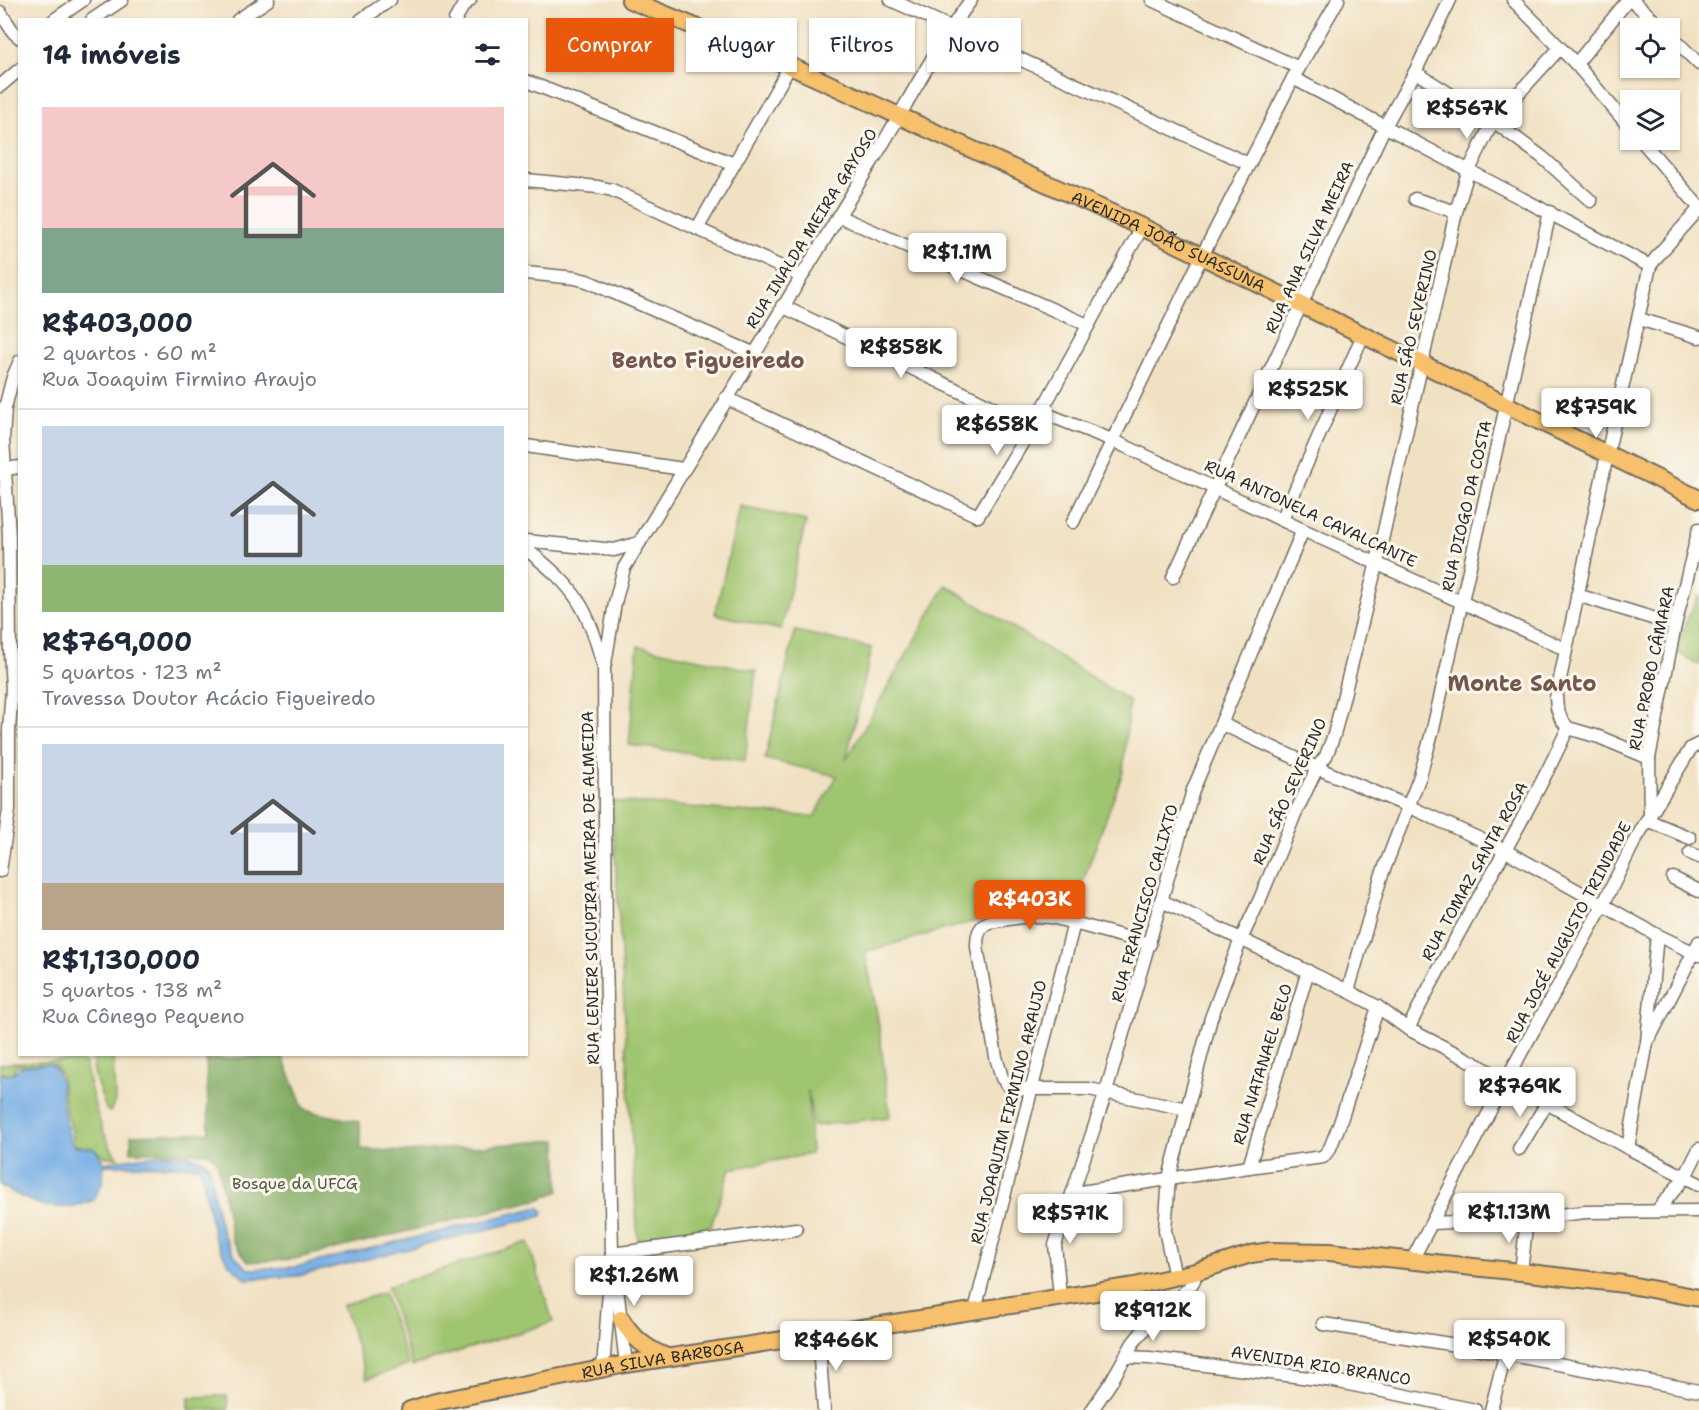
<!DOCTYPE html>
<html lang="pt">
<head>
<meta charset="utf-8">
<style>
  :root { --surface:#fff; --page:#f6f6f7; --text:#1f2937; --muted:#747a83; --line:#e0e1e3; --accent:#ea580c }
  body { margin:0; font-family:"Shantell Sans",sans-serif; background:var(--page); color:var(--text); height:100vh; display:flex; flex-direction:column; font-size:22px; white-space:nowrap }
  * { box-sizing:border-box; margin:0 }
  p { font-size:20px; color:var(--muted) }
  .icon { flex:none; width:33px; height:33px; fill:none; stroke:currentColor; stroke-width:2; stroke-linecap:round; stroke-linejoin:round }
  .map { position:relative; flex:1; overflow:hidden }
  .sheet { position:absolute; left:18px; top:18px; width:510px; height:1038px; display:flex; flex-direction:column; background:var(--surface); border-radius:0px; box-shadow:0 2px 4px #0004 }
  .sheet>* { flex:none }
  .hud { position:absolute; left:546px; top:18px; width:570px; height:54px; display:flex; gap:12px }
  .controls { position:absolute; left:1620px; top:18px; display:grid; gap:12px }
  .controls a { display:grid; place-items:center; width:60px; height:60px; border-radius:0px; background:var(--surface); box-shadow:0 2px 4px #0004; font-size:30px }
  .price { position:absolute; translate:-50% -51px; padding:0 14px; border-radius:6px; background:#fff; color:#222; font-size:20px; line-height:39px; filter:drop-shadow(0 2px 3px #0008) }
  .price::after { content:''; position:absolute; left:50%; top:36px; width:18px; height:14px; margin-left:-9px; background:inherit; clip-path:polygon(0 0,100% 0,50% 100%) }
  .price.on { background:var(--accent); color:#fff }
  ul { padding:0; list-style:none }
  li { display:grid; align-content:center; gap:12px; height:318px; padding:0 24px }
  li+li { border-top:2px solid var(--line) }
  li span { display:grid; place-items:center; height:186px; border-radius:0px; color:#555 }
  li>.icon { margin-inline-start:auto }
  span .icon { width:108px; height:108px; fill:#fffc; stroke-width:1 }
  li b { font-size:26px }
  h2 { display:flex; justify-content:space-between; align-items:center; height:72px; padding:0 24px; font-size:26px }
  .pill { padding:0 21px; border-radius:0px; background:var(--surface); box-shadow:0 2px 4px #0004; font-size:21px; line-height:54px }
  .pill.on { background:var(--accent); color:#fff }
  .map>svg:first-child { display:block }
  .green { fill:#a0c56f; stroke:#66784d; stroke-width:1.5 }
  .forest { fill:#80aa62; stroke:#566a46; stroke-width:1.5 }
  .water { fill:#75ade5; stroke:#506c88; stroke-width:1.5 }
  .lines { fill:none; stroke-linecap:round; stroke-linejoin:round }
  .minor-casing { stroke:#706b60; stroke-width:15 }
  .major-casing { stroke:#706b60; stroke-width:20 }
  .minor { stroke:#fff; stroke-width:12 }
  .major { stroke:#f7c06c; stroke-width:16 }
  .labels { text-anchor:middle; stroke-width:6; stroke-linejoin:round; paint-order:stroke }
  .street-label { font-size:16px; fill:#2b2b2b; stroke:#fbf7ec }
  .park-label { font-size:16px; fill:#4e593f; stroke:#fbf7ec }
  .district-label { font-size:22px; font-weight:bold; fill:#74564d; stroke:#fbf7ec }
</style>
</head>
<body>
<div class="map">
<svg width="1699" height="1410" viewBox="0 0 1699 1410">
  <rect width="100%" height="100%" fill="#fbf7ec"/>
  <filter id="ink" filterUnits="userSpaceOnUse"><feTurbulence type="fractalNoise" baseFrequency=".0167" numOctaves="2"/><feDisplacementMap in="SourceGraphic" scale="12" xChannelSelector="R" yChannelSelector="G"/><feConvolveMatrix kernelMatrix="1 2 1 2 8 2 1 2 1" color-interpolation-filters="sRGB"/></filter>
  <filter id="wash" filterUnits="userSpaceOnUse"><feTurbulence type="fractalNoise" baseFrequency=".008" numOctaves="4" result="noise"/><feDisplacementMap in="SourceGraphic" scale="24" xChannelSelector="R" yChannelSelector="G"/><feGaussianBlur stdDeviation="1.35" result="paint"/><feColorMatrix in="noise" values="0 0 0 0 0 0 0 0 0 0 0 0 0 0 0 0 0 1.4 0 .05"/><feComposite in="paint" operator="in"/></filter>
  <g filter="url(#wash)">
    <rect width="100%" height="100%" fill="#f1e1c3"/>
    <g class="green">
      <polygon points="740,506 806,521 781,630 715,614"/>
      <polygon points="946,585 1129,701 1123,772 1079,892 865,952 878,1019 890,1117 813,1126 808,1090 811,1154 730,1169 711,1226 638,1242 612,801 814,817 837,776 765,759 795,631 872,648 846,760"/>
      <polygon points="1699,595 1699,665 1673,650"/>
      <polygon points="638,646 756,671 745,761 629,745"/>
      <polygon points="91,1055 113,1055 115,1101 110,1112 107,1111 96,1081"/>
      <path d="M 77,1060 L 85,1063 C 91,1092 100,1136 118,1158 L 103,1156 L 97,1150 L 75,1145 C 72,1136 71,1119 66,1113 L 61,1075 L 55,1065 L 17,1066 L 12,1073 L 6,1074 L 0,1072 L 0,1064 Z"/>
      <polygon points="528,1242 553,1322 412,1366 387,1287"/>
      <polygon points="384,1293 408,1365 367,1379 343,1305"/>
      <polygon points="227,1396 228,1410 189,1410 189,1397"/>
    </g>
    <polygon class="forest" points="259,1055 282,1055 304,1110 360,1122 361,1149 406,1152 557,1140 559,1191 540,1199 294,1259 248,1262 232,1240 217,1161 208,1153 131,1152 131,1135 209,1132 206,1060 256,1057"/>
    <path class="water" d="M 50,1064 C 64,1073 60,1095 63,1109 C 65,1119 69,1137 73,1146 L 93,1148 L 98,1153 L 104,1163 C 130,1159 190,1145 209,1165 C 216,1202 216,1243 248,1269 L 295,1267 L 539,1207 L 543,1211 L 542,1216 L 298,1276 L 246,1279 L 228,1263 L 214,1237 L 201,1170 L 198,1166 L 104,1165 L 103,1181 L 94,1200 C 54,1215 35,1205 0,1185 L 0,1074 L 10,1075 L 23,1066 Z"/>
  </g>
  <g filter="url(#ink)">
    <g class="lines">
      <defs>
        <g id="minor">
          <polyline points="891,0 1249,164"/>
          <polyline points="1152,0 1299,68"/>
          <polyline points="1513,0 1576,64 1630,128"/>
          <polyline points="1632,0 1662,28"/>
          <polyline points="0,12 14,33 20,38"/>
          <polyline points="54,20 83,0"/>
          <polyline points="92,20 122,0"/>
          <polyline points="238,20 268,0"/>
          <polyline points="361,20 390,0"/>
          <polyline points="455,20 463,6 470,0"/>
          <polyline points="1670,35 1699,64"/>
          <polyline points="1576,64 1628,0"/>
          <polyline points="1415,72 1493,121 1542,157 1591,201"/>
          <polyline points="1293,78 1650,266"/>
          <polyline points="526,81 734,164"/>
          <polyline points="0,86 20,69"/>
          <polyline points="1641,140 1699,207"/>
          <polyline points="526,180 598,187 612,190 801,276"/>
          <polyline points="1415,199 1456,212"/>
          <polyline points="838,216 1088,325"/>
          <polyline points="697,229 790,66"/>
          <polyline points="526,273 575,278 587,281 753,353"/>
          <polyline points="782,306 1032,426"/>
          <polyline points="1639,319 1699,337"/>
          <polyline points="726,398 978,516 1041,412 1142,227"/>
          <polyline points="1041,412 1112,440 1303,530 1565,649"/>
          <polyline points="526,446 683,469"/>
          <polyline points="0,473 5,469 20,467"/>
          <polyline points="1282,520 1363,335"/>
          <polyline points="1073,522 1202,256 1293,78 1338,0"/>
          <polyline points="526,541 614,550 639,543"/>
          <path d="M 526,549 C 577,589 587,606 604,668 L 606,952 L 612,1254 L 603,1368"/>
          <polyline points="1173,577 1385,126 1415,72 1450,0"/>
          <polyline points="1577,595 1675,625"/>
          <path d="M 605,664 L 615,603 L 624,568 C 706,432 788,297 871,163 C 905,109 933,51 971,0"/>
          <polyline points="1222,724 1317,768 1408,806 1506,851 1657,935 1699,955"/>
          <polyline points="1649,758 1599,737 1568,728 1561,719 1557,708 1556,698 1607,455 1650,266 1659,254 1699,209"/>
          <polyline points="1650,815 1649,758 1675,625 1699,529"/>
          <polyline points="1647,820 1690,838"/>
          <polyline points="1690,853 1699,857"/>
          <polyline points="0,871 9,810 9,730 12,689 10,651 9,535 3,439 5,408 13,377 20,361"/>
          <polyline points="1673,878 1699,891"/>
          <polyline points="1162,901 1348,991 1378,1007 1408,1029 1467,1059 1628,1148 1699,1184"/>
          <path d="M 1150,944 L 1052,917 L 1028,916 L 989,922 C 978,927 977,936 977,947 L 996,1057 L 1002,1078 L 1008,1085 L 1021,1089 L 1089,1089 L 1187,1109"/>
          <polyline points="1348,991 1381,877 1420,776 1433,729 1550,212"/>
          <path d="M 1408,1029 C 1458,927 1521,831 1568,728"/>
          <polyline points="1650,1037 1699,942"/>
          <polyline points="1628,1148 1647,1042 1657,935"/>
          <polyline points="1519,1149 1547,1103"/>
          <polyline points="1249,1167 1308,971"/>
          <polyline points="1074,1193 1249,1167 1323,1157 1330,1148 1340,1123 1378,1007"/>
          <polyline points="1657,1211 1685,1177 1699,1149"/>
          <polyline points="1432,1223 1527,1219 1585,1212 1699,1211"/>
          <polyline points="612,1254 796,1229"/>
          <polyline points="1411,1262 1506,1080 1603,905 1634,842 1691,748 1699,744"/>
          <polyline points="1521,1272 1527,1219"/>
          <polyline points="1175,1277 1165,1230 1169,1178 1211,1018 1241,939 1260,899 1295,814 1317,768 1326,756 1334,735 1377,562 1456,212 1468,172 1493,121 1559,49"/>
          <polyline points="616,1279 626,1364"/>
          <polyline points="1060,1296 1055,1245 1106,1092 1193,790 1303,530"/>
          <polyline points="975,1310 1074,923"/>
          <polyline points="1323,1324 1475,1348 1699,1391"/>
          <polyline points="818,1335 824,1410"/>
          <polyline points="1125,1357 1149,1358 1334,1381 1475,1410"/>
          <polyline points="1092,1410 1111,1382 1133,1343 1146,1327 1189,1288 1194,1280 1195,1272"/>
          <polyline points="1491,1410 1505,1355"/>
        </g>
        <g id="major">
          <path id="s1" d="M 630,0 L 790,66 L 1142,227 L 1699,499"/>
          <path d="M 621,1319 C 633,1338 646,1349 667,1357"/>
          <path id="s2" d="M 410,1410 L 435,1402 L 626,1364 L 1135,1286 L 1195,1272 L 1251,1254 L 1271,1251 L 1329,1252 L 1521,1272 L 1624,1284 L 1699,1298"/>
        </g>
      </defs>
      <use href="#minor" class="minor-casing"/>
      <use href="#major" class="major-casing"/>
      <use href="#minor" class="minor"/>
      <use href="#major" class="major"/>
    </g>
  </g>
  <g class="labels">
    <g class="street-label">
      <text transform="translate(811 228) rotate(-58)" y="6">RUA INALDA MEIRA GAYOSO</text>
      <text dy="6" stroke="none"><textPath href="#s1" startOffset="590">AVENIDA JOÃO SUASSUNA</textPath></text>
      <text transform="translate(1309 247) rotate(-65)" y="6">RUA ANA SILVA MEIRA</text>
      <text transform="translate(1413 327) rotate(-77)" y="6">RUA SÃO SEVERINO</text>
      <text transform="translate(1466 506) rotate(-77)" y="6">RUA DIOGO DA COSTA</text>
      <text transform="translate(1311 513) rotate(25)" y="6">RUA ANTONELA CAVALCANTE</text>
      <text transform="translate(1651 668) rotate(-78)" y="6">RUA PROBO CÂMARA</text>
      <text transform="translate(1289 791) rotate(-66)" y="6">RUA SÃO SEVERINO</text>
      <text transform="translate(1474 871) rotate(-61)" y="6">RUA TOMAZ SANTA ROSA</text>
      <text transform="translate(590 888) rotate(-91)" y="6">RUA LENIER SUCUPIRA MEIRA DE ALMEIDA</text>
      <text transform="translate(1144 903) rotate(-74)" y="6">RUA FRANCISCO CALIXTO</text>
      <text transform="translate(1568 932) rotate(-62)" y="6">RUA JOSÉ AUGUSTO TRINDADE</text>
      <text transform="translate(1262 1064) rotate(-73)" y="6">RUA NATANAEL BELO</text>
      <text transform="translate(1008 1112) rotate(-76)" y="6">RUA JOAQUIM FIRMINO ARAUJO</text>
      <text dy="6" stroke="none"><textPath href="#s2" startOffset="258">RUA SILVA BARBOSA</textPath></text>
      <text transform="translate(1321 1365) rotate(9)" y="6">AVENIDA RIO BRANCO</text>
    </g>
    <g class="park-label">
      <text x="295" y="1189">Bosque da UFCG</text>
    </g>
    <g class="district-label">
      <text x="708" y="368">Bento Figueiredo</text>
      <text x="1522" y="691">Monte Santo</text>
    </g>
  </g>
</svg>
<div class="controls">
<a><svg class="icon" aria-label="locate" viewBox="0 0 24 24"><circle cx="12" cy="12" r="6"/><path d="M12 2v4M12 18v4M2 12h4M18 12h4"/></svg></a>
<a><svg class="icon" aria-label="layers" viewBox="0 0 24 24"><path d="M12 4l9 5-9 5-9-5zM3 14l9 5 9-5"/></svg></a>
</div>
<b class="price" style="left:1467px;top:140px">R$567K</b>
<b class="price" style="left:957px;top:284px">R$1.1M</b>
<b class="price" style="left:901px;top:379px">R$858K</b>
<b class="price" style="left:1308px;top:421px">R$525K</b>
<b class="price" style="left:1596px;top:439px">R$759K</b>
<b class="price" style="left:997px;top:456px">R$658K</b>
<b class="price on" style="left:1030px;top:931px">R$403K</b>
<b class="price" style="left:1520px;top:1118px">R$769K</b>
<b class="price" style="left:1509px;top:1244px">R$1.13M</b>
<b class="price" style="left:1070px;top:1245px">R$571K</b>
<b class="price" style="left:634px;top:1307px">R$1.26M</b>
<b class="price" style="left:1153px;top:1342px">R$912K</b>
<b class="price" style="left:1509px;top:1371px">R$540K</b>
<b class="price" style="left:836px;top:1372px">R$466K</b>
<div class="hud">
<a class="pill on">Comprar</a>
<a class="pill">Alugar</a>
<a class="pill">Filtros</a>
<a class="pill">Novo</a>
</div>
<section class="sheet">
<h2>14 imóveis<svg class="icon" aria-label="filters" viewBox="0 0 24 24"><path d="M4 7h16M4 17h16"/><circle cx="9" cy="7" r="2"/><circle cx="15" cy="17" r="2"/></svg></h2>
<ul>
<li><span style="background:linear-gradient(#f6c9c9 65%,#7fa58c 0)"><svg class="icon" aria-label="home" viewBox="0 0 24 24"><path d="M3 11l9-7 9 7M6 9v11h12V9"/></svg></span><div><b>R$403,000</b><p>2 quartos · 60 m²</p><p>Rua Joaquim Firmino Araujo</p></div></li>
<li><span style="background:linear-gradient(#c9d6e8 75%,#8fb573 0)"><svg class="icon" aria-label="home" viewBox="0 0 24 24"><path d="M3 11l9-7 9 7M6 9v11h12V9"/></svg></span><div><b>R$769,000</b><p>5 quartos · 123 m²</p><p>Travessa Doutor Acácio Figueiredo</p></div></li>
<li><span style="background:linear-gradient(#c9d6e8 75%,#b9a48a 0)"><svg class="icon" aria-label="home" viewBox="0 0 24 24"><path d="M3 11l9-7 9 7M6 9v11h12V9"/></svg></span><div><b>R$1,130,000</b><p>5 quartos · 138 m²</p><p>Rua Cônego Pequeno</p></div></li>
</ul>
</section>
</div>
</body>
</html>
